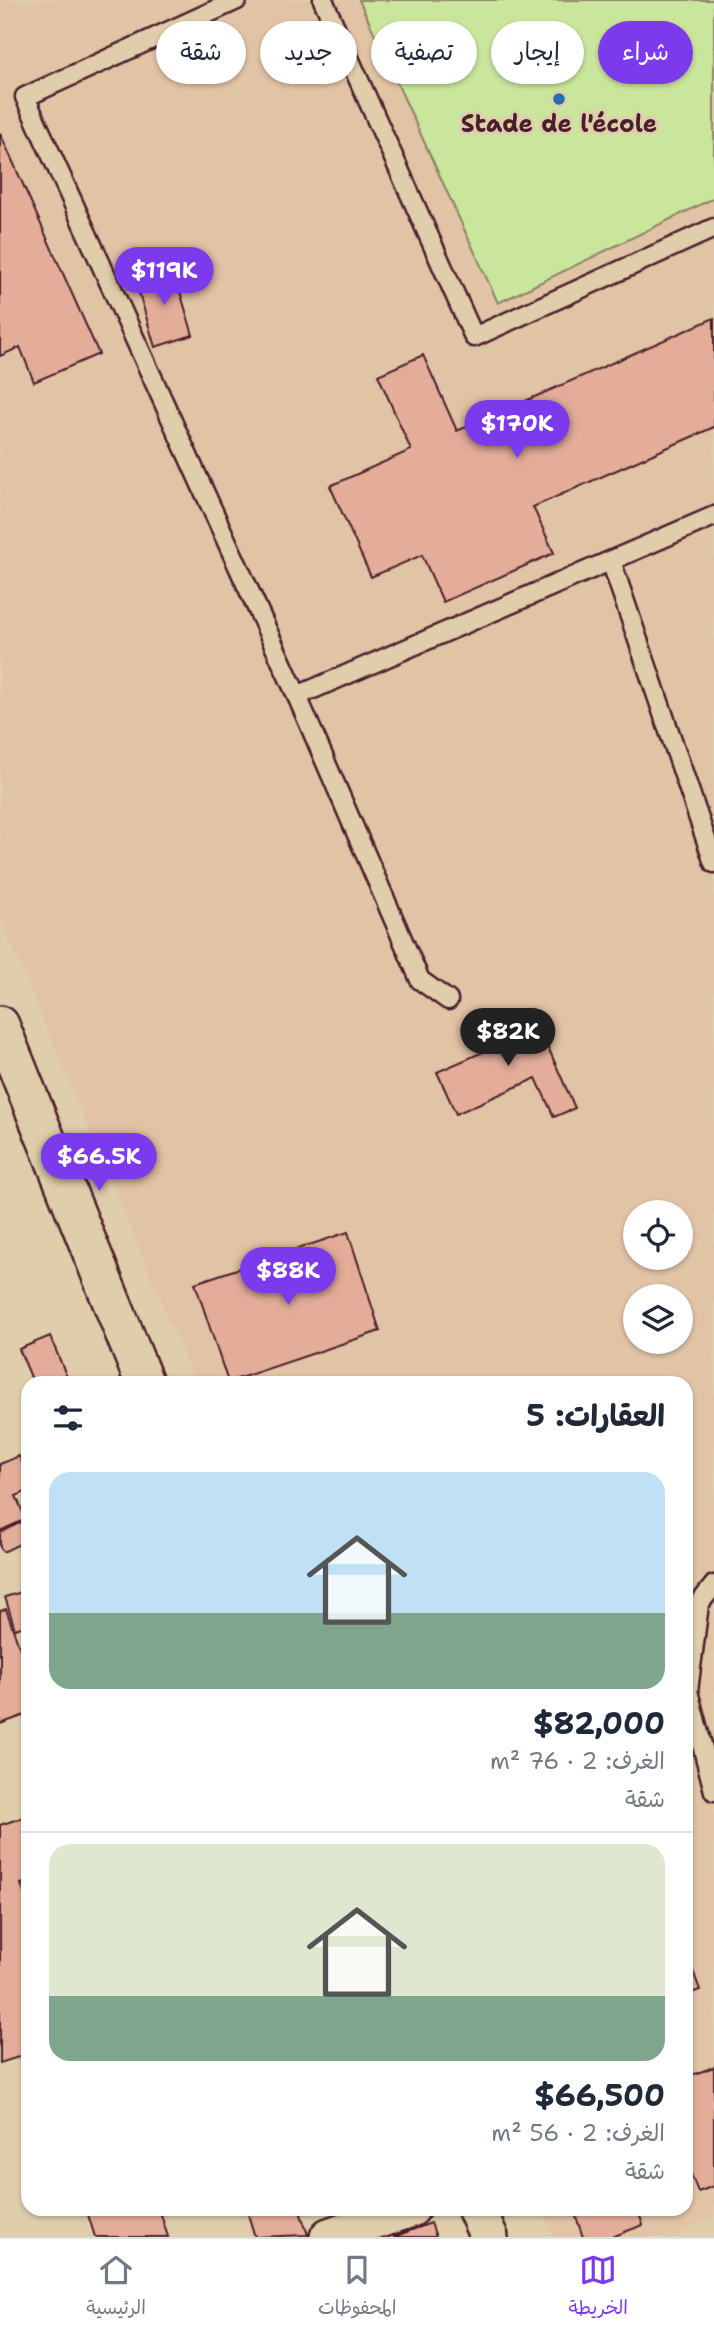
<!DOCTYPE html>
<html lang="ar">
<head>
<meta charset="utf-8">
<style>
  :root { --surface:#fff; --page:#f6f6f7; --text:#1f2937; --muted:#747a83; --line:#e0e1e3; --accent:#7c3aed }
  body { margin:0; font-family:"Shantell Sans","Playpen Sans Arabic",sans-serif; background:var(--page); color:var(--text); direction:rtl; height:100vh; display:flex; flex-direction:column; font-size:26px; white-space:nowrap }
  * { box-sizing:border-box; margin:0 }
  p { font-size:23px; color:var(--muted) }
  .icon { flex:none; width:38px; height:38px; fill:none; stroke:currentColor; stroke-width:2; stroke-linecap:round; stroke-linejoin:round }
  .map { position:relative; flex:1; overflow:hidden; direction:ltr }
  .side { position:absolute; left:21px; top:1376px; width:672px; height:840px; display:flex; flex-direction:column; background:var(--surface); border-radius:21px; box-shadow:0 2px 5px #0004; direction:rtl }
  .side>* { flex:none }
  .guide { position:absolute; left:21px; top:21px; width:672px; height:63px; direction:rtl; display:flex; gap:14px }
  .controls { position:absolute; left:623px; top:1200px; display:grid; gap:14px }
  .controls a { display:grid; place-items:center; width:70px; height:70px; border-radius:50%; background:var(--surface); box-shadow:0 2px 5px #0004; font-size:35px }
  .price { position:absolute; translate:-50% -60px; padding:0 16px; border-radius:24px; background:var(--accent); color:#fff; font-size:23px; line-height:46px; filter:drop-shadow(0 2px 4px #0008) }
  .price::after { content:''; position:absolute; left:50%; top:42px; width:21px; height:16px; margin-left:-10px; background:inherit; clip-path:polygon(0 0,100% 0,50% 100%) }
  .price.on { background:#222; color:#fff }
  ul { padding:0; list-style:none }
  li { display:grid; align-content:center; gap:14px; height:371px; padding:0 28px }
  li+li { border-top:2px solid var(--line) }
  li span { display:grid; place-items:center; height:217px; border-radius:21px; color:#555 }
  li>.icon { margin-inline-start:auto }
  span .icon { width:126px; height:126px; fill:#fffc; stroke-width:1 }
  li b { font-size:30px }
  h2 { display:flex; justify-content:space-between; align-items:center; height:84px; padding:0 28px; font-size:30px }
  .pill { padding:0 24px; border-radius:32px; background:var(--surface); box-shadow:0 2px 5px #0004; font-size:24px; line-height:63px }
  .pill.on { background:var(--accent); color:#fff }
  .dock { display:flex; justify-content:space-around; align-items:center; height:98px; border-top:2px solid var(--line); background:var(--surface); font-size:19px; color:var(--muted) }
  .dock a { display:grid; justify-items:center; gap:4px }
  .dock .on { color:var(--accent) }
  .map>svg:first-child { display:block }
  .built { fill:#e1c3a6; fill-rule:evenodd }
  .green { fill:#cae59c; stroke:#8a8264; stroke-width:2 }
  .building { fill:#e4ad9a; stroke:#4a1f2b; stroke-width:2 }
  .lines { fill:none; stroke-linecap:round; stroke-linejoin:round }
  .service-casing { stroke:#4a1f2b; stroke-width:23 }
  .minor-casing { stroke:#4a1f2b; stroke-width:42 }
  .service { stroke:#e0cdab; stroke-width:18 }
  .minor { stroke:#e0cdab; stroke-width:37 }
  .poi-dot { fill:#1f6fb2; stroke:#e0cdab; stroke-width:2.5 }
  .labels { text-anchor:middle; stroke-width:6; stroke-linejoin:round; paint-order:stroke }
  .poi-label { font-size:24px; font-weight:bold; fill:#4a1f2b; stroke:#e0cdab }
</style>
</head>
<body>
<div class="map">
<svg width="714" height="2237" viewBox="0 0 714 2237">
  <rect width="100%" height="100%" fill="#e0cdab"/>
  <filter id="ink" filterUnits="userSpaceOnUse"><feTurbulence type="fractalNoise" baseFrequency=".0143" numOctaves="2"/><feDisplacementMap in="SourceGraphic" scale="14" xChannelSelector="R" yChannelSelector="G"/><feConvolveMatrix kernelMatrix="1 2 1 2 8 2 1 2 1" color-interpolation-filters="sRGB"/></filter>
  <g filter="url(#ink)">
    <path class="built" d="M 0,0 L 714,0 L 714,2216 L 670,2237 L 554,2237 L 542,2209 L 686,2208 L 686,1382 L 195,1382 L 0,917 ZM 635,1213 L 681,1213 L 681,1258 L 635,1258 ZM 635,1297 L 681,1297 L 681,1342 L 635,1342 Z"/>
    <polygon class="green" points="359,0 714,0 714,198 498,303"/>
    <g class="building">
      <polygon points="0,133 99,354 34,382 20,347 0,356"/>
      <polygon points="173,268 193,335 155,347 135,279"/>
      <polygon points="714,318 714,427 533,507 554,553 443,602 422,555 371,577 330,486 411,450 378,375 423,355 457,431"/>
      <polygon points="531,1009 575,1108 554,1117 536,1078 456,1114 437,1072 497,1046 490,1028"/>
      <polygon points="348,1232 380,1331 228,1382 195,1283"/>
      <polygon points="50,1336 69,1382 33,1382 19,1349"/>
      <polygon points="19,1456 28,1476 28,1491 16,1496 26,1519 0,1531 0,1464"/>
      <polygon points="21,1522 28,1540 3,1552 0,1547 0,1533"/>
      <polygon points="28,1590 28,1625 15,1629 5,1597"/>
      <polygon points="6,1609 28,1672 28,1714 0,1724 0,1611"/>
      <polygon points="24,1817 28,1830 28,1882 21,1884 28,1904 28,2054 0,2063 0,1825"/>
      <polygon points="686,1952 700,1990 686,1995"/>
      <polygon points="714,2067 714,2186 698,2192 686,2161 686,2077"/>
      <polygon points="86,2208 159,2208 168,2237 95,2237"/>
      <polygon points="246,2208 299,2208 308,2235 255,2237"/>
      <polygon points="573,2208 637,2208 643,2225 612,2237 583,2237"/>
      <polygon points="431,2223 436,2237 393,2237"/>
    </g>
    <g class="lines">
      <defs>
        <g id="service">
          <polyline points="237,0 25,97 297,696 420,980 448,1000"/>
          <polyline points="323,0 474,337 714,228"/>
          <polyline points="611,561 714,863"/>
          <polyline points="297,696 714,516"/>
          <polyline points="714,1585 699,1604 688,1691 714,1791"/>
        </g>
        <g id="minor">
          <polyline points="0,1025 144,1382"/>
          <polyline points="476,2208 489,2237"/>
          <polyline points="329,2237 411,2208"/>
        </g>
      </defs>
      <use href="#service" class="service-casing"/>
      <use href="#minor" class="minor-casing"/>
      <use href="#service" class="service"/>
      <use href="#minor" class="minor"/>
    </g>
  </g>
  <circle class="poi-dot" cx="559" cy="99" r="7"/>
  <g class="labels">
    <g class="poi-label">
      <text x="559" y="132">Stade de l'école</text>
    </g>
  </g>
</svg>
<div class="controls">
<a><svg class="icon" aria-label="locate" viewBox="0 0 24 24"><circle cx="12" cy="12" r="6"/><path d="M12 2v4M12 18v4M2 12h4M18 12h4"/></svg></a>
<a><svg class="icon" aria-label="layers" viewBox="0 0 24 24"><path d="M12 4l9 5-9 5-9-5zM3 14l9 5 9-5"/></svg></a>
</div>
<b class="price" style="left:164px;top:307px">$119K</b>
<b class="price" style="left:517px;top:460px">$170K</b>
<b class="price on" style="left:508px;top:1068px">$82K</b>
<b class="price" style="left:99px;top:1193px">$66.5K</b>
<b class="price" style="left:288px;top:1307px">$88K</b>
<div class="guide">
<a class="pill on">شراء</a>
<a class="pill">إيجار</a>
<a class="pill">تصفية</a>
<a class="pill">جديد</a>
<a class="pill">شقة</a>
</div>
<section class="side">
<h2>العقارات: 5<svg class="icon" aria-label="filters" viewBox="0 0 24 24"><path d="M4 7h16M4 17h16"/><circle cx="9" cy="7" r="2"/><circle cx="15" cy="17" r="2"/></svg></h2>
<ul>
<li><span style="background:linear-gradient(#bfe0f5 65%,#7fa58c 0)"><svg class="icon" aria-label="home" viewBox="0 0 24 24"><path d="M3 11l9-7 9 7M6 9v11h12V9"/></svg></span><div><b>$82,000</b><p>الغرف: 2 · 76 m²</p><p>شقة</p></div></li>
<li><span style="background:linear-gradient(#dfe7d0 70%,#7fa58c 0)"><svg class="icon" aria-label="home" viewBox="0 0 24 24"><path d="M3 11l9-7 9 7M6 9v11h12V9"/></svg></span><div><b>$66,500</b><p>الغرف: 2 · 56 m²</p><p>شقة</p></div></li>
</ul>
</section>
</div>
<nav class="dock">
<a class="on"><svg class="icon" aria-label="map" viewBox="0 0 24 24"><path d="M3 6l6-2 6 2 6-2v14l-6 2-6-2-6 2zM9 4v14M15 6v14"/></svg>الخريطة</a>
<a><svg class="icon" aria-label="saved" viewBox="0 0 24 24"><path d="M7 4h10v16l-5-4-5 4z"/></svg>المحفوظات</a>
<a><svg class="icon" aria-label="home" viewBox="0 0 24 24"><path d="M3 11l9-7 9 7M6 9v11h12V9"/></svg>الرئيسية</a>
</nav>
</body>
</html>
